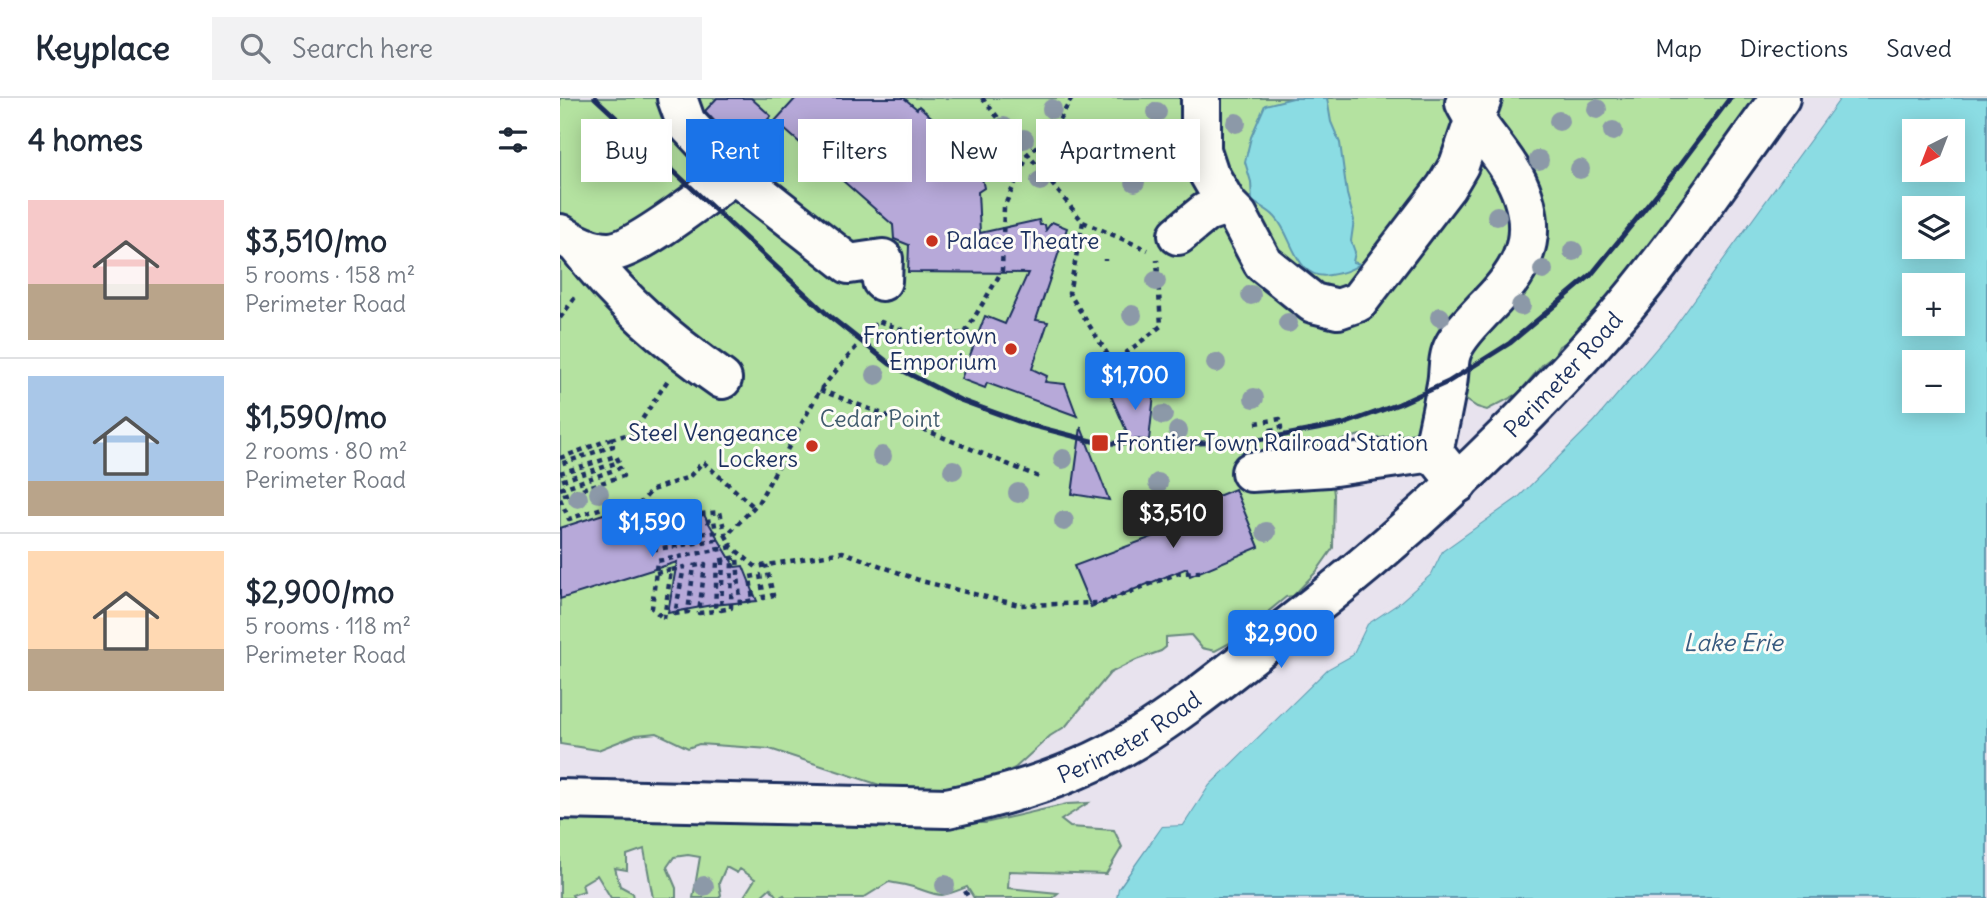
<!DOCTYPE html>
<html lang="en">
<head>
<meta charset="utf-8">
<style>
  :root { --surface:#fff; --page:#f2f2f3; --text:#1f2937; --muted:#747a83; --line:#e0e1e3; --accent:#1a73e8 }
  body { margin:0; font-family:Delius,sans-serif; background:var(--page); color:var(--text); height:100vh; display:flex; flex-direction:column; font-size:26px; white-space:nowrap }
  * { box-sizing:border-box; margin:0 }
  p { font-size:23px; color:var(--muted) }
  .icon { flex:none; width:38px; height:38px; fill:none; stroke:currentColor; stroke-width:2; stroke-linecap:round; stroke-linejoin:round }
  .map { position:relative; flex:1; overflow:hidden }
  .drawer { display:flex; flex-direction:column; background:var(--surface); width:560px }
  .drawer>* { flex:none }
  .banner { position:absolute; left:21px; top:21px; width:665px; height:63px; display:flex; gap:14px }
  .needle { width:46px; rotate:222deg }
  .tools { position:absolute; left:1342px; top:21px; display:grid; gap:14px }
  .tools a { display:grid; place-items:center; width:63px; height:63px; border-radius:0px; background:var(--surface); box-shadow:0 4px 18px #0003; font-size:35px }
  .price { position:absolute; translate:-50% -60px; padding:0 16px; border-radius:7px; background:var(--accent); color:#fff; font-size:23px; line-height:46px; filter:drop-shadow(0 2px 4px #0008) }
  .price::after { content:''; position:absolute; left:50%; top:42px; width:21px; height:16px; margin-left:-10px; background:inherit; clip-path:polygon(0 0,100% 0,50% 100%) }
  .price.current { background:#222; color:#fff }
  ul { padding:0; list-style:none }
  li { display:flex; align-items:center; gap:21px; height:175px; padding:0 28px }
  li+li { border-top:2px solid var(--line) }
  li span { display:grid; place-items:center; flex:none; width:196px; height:140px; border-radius:0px; color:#555 }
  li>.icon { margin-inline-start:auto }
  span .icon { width:84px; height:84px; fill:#fffc; stroke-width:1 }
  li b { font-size:30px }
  h2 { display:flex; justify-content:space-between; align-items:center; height:84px; padding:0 28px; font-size:30px }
  .pill { padding:0 24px; border-radius:0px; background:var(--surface); box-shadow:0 4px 18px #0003; font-size:24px; line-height:63px }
  .pill.current { background:var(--accent); color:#fff }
  header { display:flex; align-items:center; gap:42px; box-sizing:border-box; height:98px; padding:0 35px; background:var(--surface); border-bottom:2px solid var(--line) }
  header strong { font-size:33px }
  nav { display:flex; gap:38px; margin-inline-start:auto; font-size:24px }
  .search { width:490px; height:63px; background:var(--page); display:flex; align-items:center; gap:18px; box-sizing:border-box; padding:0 24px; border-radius:0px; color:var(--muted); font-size:26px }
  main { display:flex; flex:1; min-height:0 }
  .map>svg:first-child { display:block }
  .green { fill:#b4e2a0; stroke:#68887f; stroke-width:2 }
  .water { fill:#8bdce3; stroke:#5e97ae; stroke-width:2; fill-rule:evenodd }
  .pier { fill:#e8e3ee }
  .building { fill:#b7a9d9; stroke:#1b2f5e; stroke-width:2 }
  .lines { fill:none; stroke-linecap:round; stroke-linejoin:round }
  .minor-casing { stroke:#1b2f5e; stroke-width:44 }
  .path { stroke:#1b2f5e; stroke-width:4.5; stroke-dasharray:5 5; stroke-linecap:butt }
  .minor { stroke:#fdfcf7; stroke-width:38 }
  .rail { stroke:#1b2f5e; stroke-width:5 }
  .tree { fill:#8c99a8 }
  .poi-dot { fill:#c8321e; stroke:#fdfcf7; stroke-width:2.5 }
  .labels { text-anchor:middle; stroke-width:6; stroke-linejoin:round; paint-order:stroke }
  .poi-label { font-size:23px; fill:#1b2f5e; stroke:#fdfcf7; text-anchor:start }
  .street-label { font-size:23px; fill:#1b2f5e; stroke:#fdfcf7 }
  .park-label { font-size:23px; fill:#415c6e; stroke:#fdfcf7 }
  .water-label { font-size:24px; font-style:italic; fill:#375a7f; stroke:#fdfcf7 }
</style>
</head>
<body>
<header>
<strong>Keyplace</strong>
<div class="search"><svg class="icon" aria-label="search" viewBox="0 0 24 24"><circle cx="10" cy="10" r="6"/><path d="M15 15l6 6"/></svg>Search here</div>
<nav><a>Map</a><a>Directions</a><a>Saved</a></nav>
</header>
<main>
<section class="drawer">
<h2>4 homes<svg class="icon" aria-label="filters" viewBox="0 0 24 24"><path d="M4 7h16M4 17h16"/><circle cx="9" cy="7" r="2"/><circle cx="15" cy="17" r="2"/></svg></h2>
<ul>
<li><span style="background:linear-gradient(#f6c9c9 60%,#b9a48a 0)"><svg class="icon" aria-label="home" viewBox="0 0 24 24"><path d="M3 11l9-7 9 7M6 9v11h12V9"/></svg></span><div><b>$3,510/mo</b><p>5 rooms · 158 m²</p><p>Perimeter Road</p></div></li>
<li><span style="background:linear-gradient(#a9c7e8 75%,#b9a48a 0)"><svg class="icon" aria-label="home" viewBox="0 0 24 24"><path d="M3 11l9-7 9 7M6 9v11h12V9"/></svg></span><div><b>$1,590/mo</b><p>2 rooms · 80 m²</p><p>Perimeter Road</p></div></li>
<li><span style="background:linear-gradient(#ffd9b3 70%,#b9a48a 0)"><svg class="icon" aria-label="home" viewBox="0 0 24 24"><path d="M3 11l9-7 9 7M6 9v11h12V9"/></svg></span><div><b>$2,900/mo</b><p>5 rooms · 118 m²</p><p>Perimeter Road</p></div></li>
</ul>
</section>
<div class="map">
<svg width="1427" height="800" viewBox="0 0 1427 800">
  <rect width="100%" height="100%" fill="#e8e3ee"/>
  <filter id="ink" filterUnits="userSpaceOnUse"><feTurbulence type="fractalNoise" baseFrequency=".0143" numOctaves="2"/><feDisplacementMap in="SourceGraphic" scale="14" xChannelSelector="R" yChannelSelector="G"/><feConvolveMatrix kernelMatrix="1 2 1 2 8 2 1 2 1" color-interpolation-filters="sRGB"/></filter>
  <g filter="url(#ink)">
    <g class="green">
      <polygon points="0,0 1199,0 1059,191 1005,245 999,248 994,258 983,266 958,296 927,312 917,309 903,300 864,339 805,347 800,337 767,347 774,396 773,450 756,474 733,498 726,499 709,513 696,531 655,553 642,550 631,537 606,539 606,549 601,553 576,562 550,575 506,628 490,638 455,670 405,693 338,693 210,651 139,646 128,650 97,635 76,637 38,652 0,646"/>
      <path d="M 528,705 L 501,722 L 510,729 L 554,732 L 562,749 L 546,776 L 449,773 L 448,790 L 498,795 L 492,800 L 414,800 L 407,789 C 379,800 383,799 356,790 C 348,787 338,786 329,784 L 303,800 L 226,800 L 224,797 L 218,800 L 210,790 L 199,800 L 183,800 L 195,781 L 180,771 L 177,775 L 166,769 L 159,785 L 161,797 L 159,800 L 133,800 L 140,759 L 128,757 L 114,759 L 107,769 L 116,790 L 116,800 L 93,800 L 84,751 L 67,757 L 67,772 L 55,770 L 60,788 L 73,795 L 74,800 L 51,800 L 37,777 L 22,786 L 24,793 L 12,797 L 14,800 L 0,800 L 0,716 L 323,720 L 425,725 L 507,706 Z"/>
    </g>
    <g class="water">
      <path d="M 733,0 L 767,0 L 771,24 L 780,45 L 787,96 L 794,122 L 791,143 L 795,154 L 793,164 L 800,166 C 790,173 782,175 770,177 C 735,184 733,137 715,119 C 709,112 699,108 692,103 L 691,84 L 685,64 L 691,39 L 705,7 Z"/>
      <path d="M 1280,0 L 1427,0 L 1427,800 L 556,800 L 558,791 L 602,728 L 623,727 L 649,687 L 767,571 L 792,557 L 807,526 L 837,506 L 871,476 L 882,453 L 958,399 L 1034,323 L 1114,229 ZM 1354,33 L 1393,33 L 1393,72 L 1354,72 ZM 1354,110 L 1393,110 L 1393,149 L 1354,149 ZM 1354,187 L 1393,187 L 1393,226 L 1354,226 ZM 1354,264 L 1393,264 L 1393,303 L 1354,303 Z"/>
    </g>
    <polygon class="pier" points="1276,0 1280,0 1114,229 1034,323 958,399 882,453 871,476 837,506 807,526 792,557 767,571 649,687 623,727 602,728 558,790 556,800 553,800 556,789 600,725 621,723 646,684 764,568 789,554 804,524 835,503 868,474 880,451 956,397 1031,320 1111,227"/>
    <g class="building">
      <polygon points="157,0 191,0 211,18 190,41 183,35 174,44 145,13"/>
      <polygon points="236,0 344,0 357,11 359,8 394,39 410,56 421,75 424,90 418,94 420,135 479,122 480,127 485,127 486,132 492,124 507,130 476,222 488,224 472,271 487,278 485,284 505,286 517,318 427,285 425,290 401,281 425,218 445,226 468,175 348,174 349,147 334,141 333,127 215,23"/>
      <polygon points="548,291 594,296 589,342 570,341"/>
      <polygon points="521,329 549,402 512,396"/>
      <polygon points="675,391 699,449 630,478 627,470 531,509 514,468 611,432 607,424 629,415 621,413"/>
      <polygon points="65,409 71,428 144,417 175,469 183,468 197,503 152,507 108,515 117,464 0,501 0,430"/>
    </g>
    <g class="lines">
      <defs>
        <g id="minor">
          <polyline points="117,0 126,25 174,76 289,166 323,161 322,183"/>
          <polyline points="641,0 641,52 649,76 667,107 678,118 703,165 753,205 778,211 798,204 886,89 899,67 922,0"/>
          <path d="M 0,136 C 14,145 32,155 50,154 C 77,152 149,94 174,76"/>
          <polyline points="618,137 646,114 667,107"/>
          <path d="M 18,148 C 60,202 106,242 162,281"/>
          <polyline points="691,374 768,369 873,354"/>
          <path d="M 898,385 L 873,354 C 878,332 883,309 887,286 C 889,276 888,264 891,255 C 896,239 912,224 923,212 C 956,180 979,148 963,99 C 952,63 921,38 905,5"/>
          <path id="s1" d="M 0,701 L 387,710 C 452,697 519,676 576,641 C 627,610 673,571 720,535 C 841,442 952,339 1052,224 C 1113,154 1165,75 1220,0"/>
        </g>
      </defs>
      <use href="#minor" class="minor-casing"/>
      <g class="path">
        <polyline points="422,0 523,124 588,152"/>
        <polyline points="512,0 494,31 468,57 444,109 442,173 405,235 365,240 318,223 260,292 198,405 166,438 172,449 196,469 283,454 361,483 459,507 541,505 619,475 640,474"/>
        <polyline points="523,124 509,195 553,265 601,228 597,162"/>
        <polyline points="545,163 545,161"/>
        <polyline points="0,220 16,198"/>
        <polyline points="260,292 370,334 479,379"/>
        <polyline points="696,325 720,321 721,330 705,333"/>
        <polyline points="51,341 73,335 108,282"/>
        <polyline points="0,360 51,341 53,348 0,366"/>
        <polyline points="0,375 56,358 59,364 0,383"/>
        <polyline points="0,391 60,370 63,378 0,398"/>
        <polyline points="0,401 9,421 54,406 58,414 62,413 64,420 69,418 92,392 129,379 143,364 194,409"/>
        <polyline points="172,449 97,463 92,510 104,521 111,472 124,469 115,516 128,514 134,468 145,466 139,515 155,513 157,463 177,459 180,505 193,502 190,479 200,477 204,500 213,497 206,467"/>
        <polyline points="158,453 156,442 96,451 94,441 156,434 154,422 91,431 91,421 160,414 166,438"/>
        <polyline points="163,462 161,512 171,510 172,460"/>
        <polyline points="96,475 111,472"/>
        <polyline points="405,793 409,800"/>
      </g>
      <use href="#minor" class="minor"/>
      <polyline class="rail" points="35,0 268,217 330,266 400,302 466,326 540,345 612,346 693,343 784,326 839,306 888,284 950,245 1031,177 1113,76 1170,0"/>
    </g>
    <g class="tree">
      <circle cx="492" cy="11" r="10"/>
      <circle cx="1037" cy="11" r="10"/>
      <circle cx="597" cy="14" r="10"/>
      <circle cx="999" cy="23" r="10"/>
      <circle cx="676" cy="25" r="10"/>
      <circle cx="444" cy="29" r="10"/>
      <circle cx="1053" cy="33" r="10"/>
      <circle cx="607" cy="36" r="10"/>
      <circle cx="464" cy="41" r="10"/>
      <circle cx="551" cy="55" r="10"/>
      <circle cx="979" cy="62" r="10"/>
      <circle cx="1020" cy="71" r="10"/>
      <circle cx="480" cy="83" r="10"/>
      <circle cx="575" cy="84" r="10"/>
      <circle cx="937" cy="118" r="10"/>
      <circle cx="1013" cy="153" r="10"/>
      <circle cx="983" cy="172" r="10"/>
      <circle cx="596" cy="183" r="10"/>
      <circle cx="691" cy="197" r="10"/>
      <circle cx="961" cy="208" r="10"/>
      <circle cx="572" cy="217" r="10"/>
      <circle cx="880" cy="219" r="10"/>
      <circle cx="728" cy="225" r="10"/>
      <circle cx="656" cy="265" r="10"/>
      <circle cx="316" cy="277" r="10"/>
      <circle cx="694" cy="300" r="10"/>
      <circle cx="603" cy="317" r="10"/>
      <circle cx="618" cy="333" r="10"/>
      <circle cx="322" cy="358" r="10"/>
      <circle cx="503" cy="361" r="10"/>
      <circle cx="393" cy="372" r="10"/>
      <circle cx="598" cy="385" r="10"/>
      <circle cx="39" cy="395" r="10"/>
      <circle cx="458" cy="395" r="10"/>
      <circle cx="18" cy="400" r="10"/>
      <circle cx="504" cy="423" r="10"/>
      <circle cx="706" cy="434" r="10"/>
      <circle cx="385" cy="787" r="10"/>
      <circle cx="144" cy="788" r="10"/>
    </g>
  </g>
  <g class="poi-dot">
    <circle cx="372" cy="143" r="7"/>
    <circle cx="451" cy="251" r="7"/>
    <rect x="531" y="336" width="18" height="18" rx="3.5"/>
    <circle cx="252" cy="348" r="7"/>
  </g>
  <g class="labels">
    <g class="poi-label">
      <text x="386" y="151">Palace Theatre</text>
      <text x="437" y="246" text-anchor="end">Frontiertown<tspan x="437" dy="26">Emporium</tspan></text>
      <text x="238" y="343" text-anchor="end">Steel Vengeance<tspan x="238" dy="26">Lockers</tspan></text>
      <text x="556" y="353">Frontier Town Railroad Station</text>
    </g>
    <g class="street-label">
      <text dy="8" stroke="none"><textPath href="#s1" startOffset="1152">Perimeter Road</textPath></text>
      <text dy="8" stroke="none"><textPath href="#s1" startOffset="584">Perimeter Road</textPath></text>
    </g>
    <g class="park-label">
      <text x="320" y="329">Cedar Point</text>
    </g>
    <g class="water-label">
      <text x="1173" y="553">Lake Erie</text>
    </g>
  </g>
</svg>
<div class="tools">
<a><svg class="needle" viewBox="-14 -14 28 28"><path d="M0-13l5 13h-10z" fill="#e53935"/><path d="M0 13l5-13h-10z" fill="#747a83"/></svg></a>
<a><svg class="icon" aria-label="layers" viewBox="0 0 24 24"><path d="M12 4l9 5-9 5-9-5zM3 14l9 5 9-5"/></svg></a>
<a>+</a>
<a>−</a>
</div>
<b class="price" style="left:575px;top:314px">$1,700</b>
<b class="price current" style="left:613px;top:452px">$3,510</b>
<b class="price" style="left:92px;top:461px">$1,590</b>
<b class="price" style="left:721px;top:572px">$2,900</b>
<div class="banner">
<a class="pill">Buy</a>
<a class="pill current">Rent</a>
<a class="pill">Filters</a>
<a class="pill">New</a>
<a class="pill">Apartment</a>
</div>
</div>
</main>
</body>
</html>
